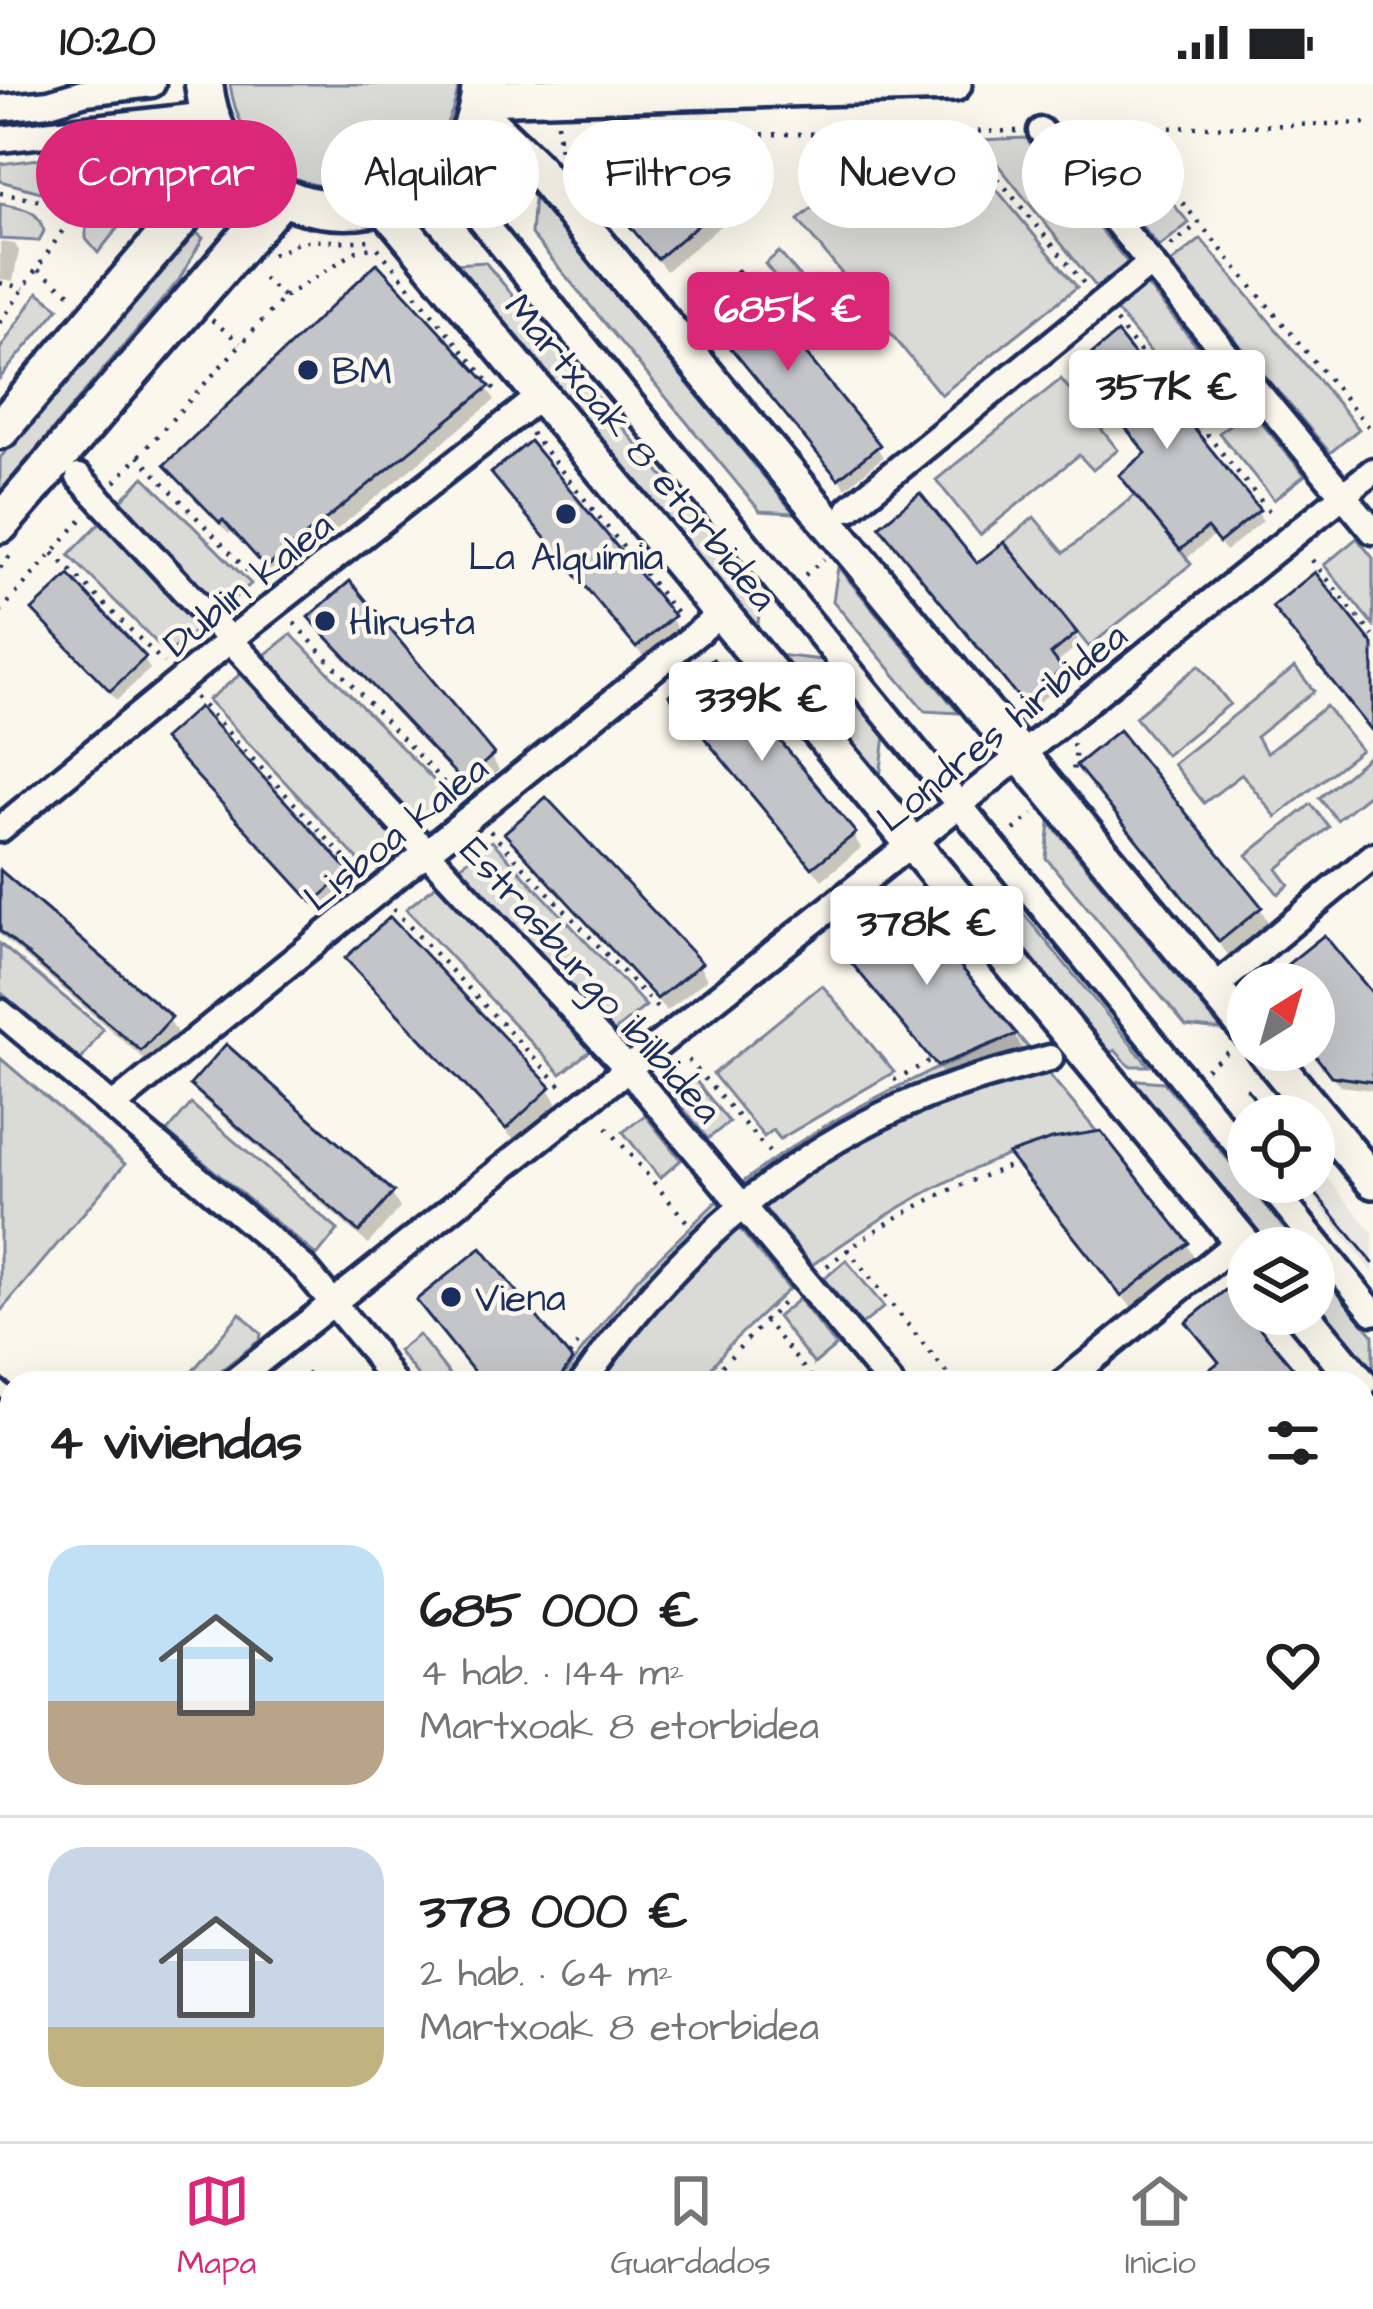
<!DOCTYPE html>
<html lang="es">
<head>
<meta charset="utf-8">
<style>
  :root { --surface:#fff; --page:#f6f6f6; --text:#202124; --muted:#757577; --line:#e0e0e0; --accent:#db2777 }
  body { margin:0; font-family:"Architects Daughter",sans-serif; background:var(--page); color:var(--text); height:100vh; display:flex; flex-direction:column; font-size:45px; white-space:nowrap }
  * { box-sizing:border-box; margin:0 }
  p { font-size:39px; color:var(--muted) }
  .icon { flex:none; width:66px; height:66px; fill:none; stroke:currentColor; stroke-width:2; stroke-linecap:round; stroke-linejoin:round }
  .map { position:relative; flex:1; overflow:hidden }
  .sheet { position:absolute; left:0px; top:1287px; width:1374px; height:771px; display:flex; flex-direction:column; background:var(--surface); border-radius:36px 36px 0 0; box-shadow:0 12px 48px #0002 }
  .sheet>* { flex:none }
  .top-card { position:absolute; left:36px; top:36px; width:1302px; height:108px; display:flex; gap:24px }
  .needle { width:78px; rotate:37deg }
  .controls { position:absolute; left:1227px; top:879px; display:grid; gap:24px }
  .controls a { display:grid; place-items:center; width:108px; height:108px; border-radius:50%; background:var(--surface); box-shadow:0 12px 48px #0002; font-size:60px }
  .price { position:absolute; translate:-50% -102px; padding:0 27px; border-radius:12px; background:#fff; color:#222; font-size:39px; line-height:78px; filter:drop-shadow(0 3px 6px #0008) }
  .price::after { content:''; position:absolute; left:50%; top:72px; width:36px; height:27px; margin-left:-18px; background:inherit; clip-path:polygon(0 0,100% 0,50% 100%) }
  .price.current { background:var(--accent); color:#fff }
  ul { padding:0; list-style:none }
  li { display:flex; align-items:center; gap:36px; height:300px; padding:0 48px }
  li+li { border-top:3px solid var(--line) }
  li span { display:grid; place-items:center; flex:none; width:336px; height:240px; border-radius:36px; color:#555 }
  li>.icon { margin-inline-start:auto }
  span .icon { width:144px; height:144px; fill:#fffc; stroke-width:1 }
  li b { font-size:51px }
  h2 { display:flex; justify-content:space-between; align-items:center; height:144px; padding:0 48px; font-size:51px }
  .tag { padding:0 42px; border-radius:54px; background:var(--surface); box-shadow:0 12px 48px #0002; font-size:42px; line-height:108px }
  .tag.current { background:var(--accent); color:#fff }
  .status { display:flex; justify-content:space-between; align-items:center; height:84px; padding:0 60px; background:var(--surface); direction:ltr }
  .status svg { height:33px; fill:currentColor }
  .dock { display:flex; justify-content:space-around; align-items:center; height:168px; border-top:3px solid var(--line); background:var(--surface); font-size:33px; color:var(--muted) }
  .dock a { display:grid; justify-items:center; gap:6px }
  .dock .current { color:var(--accent) }
  .map>svg:first-child { display:block }
  .built { fill:#eae8e2 }
  .green { fill:#dadad7; stroke:#7a849a; stroke-width:3 }
  .shadow { fill:#0003 }
  .building { fill:#c3c5c9; stroke:#1b2f5e; stroke-width:3 }
  .lines { fill:none; stroke-linecap:round; stroke-linejoin:round }
  .lane-casing { stroke:#1b2f5e; stroke-width:21 }
  .street-casing { stroke:#1b2f5e; stroke-width:33 }
  .secondary-casing { stroke:#1b2f5e; stroke-width:42 }
  .primary-casing { stroke:#1b2f5e; stroke-width:45 }
  .path { stroke:#1b2f5e; stroke-width:4.5; stroke-dasharray:3 9; stroke-linecap:butt }
  .lane { stroke:#fbf7ec; stroke-width:12 }
  .street { stroke:#fbf7ec; stroke-width:24 }
  .secondary { stroke:#fbf7ec; stroke-width:33 }
  .primary { stroke:#fbf7ec; stroke-width:36 }
  .tram { stroke:#1b2f5e; stroke-width:3 }
  .poi-dot { fill:#1b2f5e; stroke:#fbf7ec; stroke-width:4.5 }
  .labels { text-anchor:middle; stroke-width:9; stroke-linejoin:round; paint-order:stroke }
  .poi-label { font-size:39px; fill:#1b2f5e; stroke:#fbf7ec; text-anchor:start }
  .street-label { font-size:39px; fill:#1b2f5e; stroke:#fbf7ec }
</style>
</head>
<body>
<div class="status"><b>10:20</b><svg viewBox="0 0 49 12"><path d="M0 12V9h3v3zM5 12V6h3v6zM10 12V3h3v9zM15 12V0h3v12zM26 1h20v11H26zM47 4h2v5h-2z"/></svg></div>
<div class="map">
<svg width="1373" height="2057" viewBox="0 0 1373 2057">
  <rect width="100%" height="100%" fill="#fbf7ec"/>
  <filter id="ink" filterUnits="userSpaceOnUse"><feTurbulence type="fractalNoise" baseFrequency=".00833" numOctaves="2"/><feDisplacementMap in="SourceGraphic" scale="24" xChannelSelector="R" yChannelSelector="G"/><feConvolveMatrix kernelMatrix="1 2 1 2 8 2 1 2 1" color-interpolation-filters="sRGB"/></filter>
  <g filter="url(#ink)">
    <g class="built">
      <polygon points="1314,1078 1373,1149 1373,1189 1301,1098 1314,1098"/>
      <polygon points="12,1630 12,1988 0,1976 0,1644"/>
    </g>
    <g class="green">
      <path d="M 230,0 L 459,0 C 436,139 250,139 230,0 Z"/>
      <path d="M 177,45 L 195,56 L 195,75 L 183,97 C 167,82 156,70 157,47 Z"/>
      <polygon points="1068,53 1117,53 1189,139 1159,163"/>
      <polygon points="1026,54 1132,184 1101,209 978,56"/>
      <polygon points="956,56 1077,203 941,311 798,136 878,70 879,58"/>
      <polygon points="117,65 127,80 124,86 95,87 81,103 81,115 63,114 0,97 0,80"/>
      <path d="M 133,107 L 142,109 L 147,120 L 131,140 L 124,136 L 98,169 L 86,155 L 86,144 L 96,132 C 118,135 123,126 133,107 Z"/>
      <polygon points="534,113 794,429 760,427 531,150"/>
      <path d="M 0,120 C 20,124 39,124 44,147 L 39,157 L 0,155 Z"/>
      <polygon points="193,146 203,154 179,196 0,408 0,374"/>
      <polygon points="1201,155 1359,345 1330,369 1171,179"/>
      <polygon points="779,168 814,209 799,222 765,180"/>
      <polygon points="485,178 762,511 757,545 454,180"/>
      <polygon points="1145,199 1200,266 1170,291 1114,224"/>
      <polygon points="38,208 59,224 0,294 0,265"/>
      <polygon points="1061,295 1118,366 1093,386 1079,371 980,451 936,396"/>
      <polygon points="1249,324 1305,391 1274,416 1219,349"/>
      <polygon points="144,393 251,500 168,570 69,471"/>
      <polygon points="1135,411 1191,480 1089,563 1004,458 1034,433 1064,469"/>
      <polygon points="1357,454 1373,474 1373,541 1324,481"/>
      <polygon points="838,483 959,629 925,627 833,517"/>
      <polygon points="291,550 448,711 364,782 208,616"/>
      <polygon points="778,571 822,576 885,651 880,694"/>
      <polygon points="1199,581 1230,620 1166,671 1135,633"/>
      <polygon points="1295,583 1314,607 1256,653 1267,669 1326,622 1361,666 1276,733 1242,690 1204,719 1173,680"/>
      <polygon points="1368,673 1373,679 1373,707 1337,736 1319,714"/>
      <polygon points="1311,720 1329,743 1277,785 1289,801 1278,810 1247,771"/>
      <polygon points="1050,739 1222,946 1186,942 1046,774"/>
      <polygon points="492,757 646,922 561,990 406,825"/>
      <polygon points="971,805 1004,806 1149,982 1129,982 1115,966 1109,971"/>
      <polygon points="0,860 103,945 81,976 0,908"/>
      <polygon points="822,901 894,988 780,1055 773,1046 764,1053 713,990"/>
      <path d="M 1017,950 L 1036,973 L 955,994 L 752,1108 L 743,1098 C 826,1033 919,990 1017,950 Z"/>
      <polygon points="0,974 125,1080 0,1228"/>
      <path d="M 1043,983 L 1097,1048 C 989,1065 900,1119 812,1181 L 757,1115 L 869,1045 Z"/>
      <polygon points="692,992 729,1038 708,1055 671,1010"/>
      <polygon points="1138,996 1164,998 1301,1164 1268,1164 1133,1000"/>
      <polygon points="191,1020 338,1146 317,1172 167,1048"/>
      <polygon points="645,1031 681,1076 660,1094 623,1048"/>
      <polygon points="717,1117 727,1129 576,1299 557,1299 637,1195"/>
      <polygon points="733,1137 789,1205 729,1261 699,1299 590,1299 602,1279"/>
      <polygon points="846,1176 884,1223 862,1241 824,1195"/>
      <polygon points="1314,1180 1373,1251 1373,1291 1314,1220"/>
      <polygon points="799,1215 836,1262 814,1280 777,1233"/>
      <polygon points="240,1229 261,1250 260,1256 205,1299 183,1299"/>
      <polygon points="418,1251 419,1251 456,1299 424,1299 398,1267"/>
      <polygon points="0,1865 12,1875 12,1967 0,1957"/>
      <polygon points="105,2046 576,2046 574,2057 95,2057"/>
    </g>
    <g class="shadow">
      <polygon points="765,84 773,98 666,187 607,112"/>
      <polygon points="0,158 15,160 19,167 13,197 0,195"/>
      <polygon points="705,231 877,363 883,373 846,404"/>
      <polygon points="487,304 495,316 275,496 232,447 229,450 175,394 167,381"/>
      <polygon points="1149,371 1257,427 1263,437 1226,467 1214,452 1187,474 1129,401"/>
      <polygon points="503,403 671,534 679,548 646,576"/>
      <polygon points="888,452 976,484 1075,551 1080,560 1055,580 1066,596 1029,626"/>
      <polygon points="36,527 144,575 150,585 117,616"/>
      <polygon points="311,534 491,672 499,686 473,710 319,548"/>
      <polygon points="681,626 853,750 861,764 822,796"/>
      <polygon points="167,655 347,789 355,803 322,831 175,669"/>
      <polygon points="1080,682 1260,824 1272,845 1233,877 1092,703"/>
      <polygon points="546,717 699,881 707,895 667,927 516,764 508,750"/>
      <polygon points="0,790 169,935 177,949 150,980 0,851"/>
      <polygon points="906,822 1014,951 1023,966 948,996 856,886 848,871"/>
      <polygon points="1323,855 1373,915 1373,1006 1340,1002 1311,966 1314,900 1268,900"/>
      <polygon points="349,875 549,1005 557,1019 515,1057 357,889"/>
      <polygon points="194,1001 392,1110 400,1124 368,1160 202,1015"/>
      <polygon points="1020,1086 1187,1161 1195,1175 1132,1224"/>
      <polygon points="570,1278 576,1289 570,1299 484,1299"/>
      <polygon points="0,1371 12,1381 12,1445 0,1459"/>
      <polygon points="1362,1372 1373,1386 1373,1410 1362,1419"/>
      <polygon points="12,1656 12,1739 0,1729 0,1671"/>
      <polygon points="1362,1679 1373,1693 1373,1775 1362,1761"/>
      <polygon points="1362,1989 1373,2006 1362,2032"/>
      <polygon points="841,2046 899,2046 908,2057 850,2057"/>
      <polygon points="1086,2046 1146,2046 1150,2054 1146,2057 1095,2057"/>
      <polygon points="1235,2046 1356,2046 1351,2057 1222,2057"/>
    </g>
    <g class="building">
      <polygon points="751,62 768,83 657,175 604,111 655,68"/>
      <polygon points="377,179 490,302 266,484 223,436 220,439 164,381"/>
      <polygon points="738,186 880,361 838,395 695,220"/>
      <polygon points="1117,249 1260,426 1219,459 1207,444 1180,466 1119,391 1146,369 1076,283"/>
      <polygon points="530,357 674,532 636,564 491,389"/>
      <polygon points="920,409 977,479 1004,458 1077,549 1051,570 1063,585 1022,618 879,442"/>
      <polygon points="1315,488 1373,560 1373,648 1272,523"/>
      <polygon points="69,491 146,573 110,607 32,526"/>
      <polygon points="350,497 494,670 463,698 308,533"/>
      <polygon points="713,575 856,749 812,784 669,611"/>
      <polygon points="199,623 349,787 313,819 163,655"/>
      <polygon points="1119,646 1262,823 1219,858 1076,681"/>
      <polygon points="546,713 702,879 657,915 504,749"/>
      <polygon points="0,786 172,933 141,967 0,847"/>
      <polygon points="907,818 1017,950 937,982 932,976 844,870"/>
      <polygon points="390,833 551,1003 506,1045 345,874"/>
      <polygon points="1324,851 1373,910 1373,998 1331,992 1314,970 1314,900 1263,900"/>
      <polygon points="226,960 394,1108 359,1148 190,1001"/>
      <polygon points="1101,1047 1189,1159 1121,1212 1008,1070 1052,1055"/>
      <polygon points="481,1164 572,1276 557,1299 483,1299 416,1216"/>
      <polygon points="1229,1203 1248,1230 1306,1299 1192,1299 1219,1278 1186,1238"/>
    </g>
    <g class="lines">
      <defs>
        <polyline id="lane" points="0,1304 12,1314"/>
        <g id="street">
          <polyline points="0,24 49,19 86,8 152,0"/>
          <polyline points="1041,47 1373,447"/>
          <polyline points="0,55 209,31"/>
          <polyline points="481,136 1248,1074"/>
          <polyline points="79,393 628,985 890,1299"/>
          <polyline points="850,424 1151,179"/>
          <polyline points="0,745 230,556 542,311"/>
          <polyline points="1214,904 1373,772"/>
          <polyline points="0,928 304,1184 372,1266 393,1299"/>
          <polyline points="113,1022 722,529"/>
          <polyline points="1267,1098 1373,1228"/>
          <polyline points="232,1299 912,759 1373,387"/>
          <path d="M 583,1299 C 662,1183 771,1081 900,1023 C 948,1001 999,988 1050,974"/>
          <polyline points="1063,1299 1240,1156"/>
          <polyline points="1362,1496 1373,1487"/>
          <polyline points="0,1536 12,1522"/>
          <polyline points="1362,1873 1373,1886"/>
          <polyline points="995,2046 1004,2057"/>
          <polyline points="670,2057 684,2046"/>
          <polyline points="1167,2057 1181,2046"/>
        </g>
        <g id="secondary">
          <polyline points="480,14 954,0"/>
          <polyline points="479,29 533,81 1248,946"/>
          <polyline points="384,122 1248,1165"/>
          <polyline points="1264,966 1373,1097"/>
          <polyline points="1302,1230 1359,1299"/>
        </g>
        <g id="primary">
          <path d="M 204,0 C 223,169 469,167 481,0"/>
          <polyline points="0,346 232,74"/>
          <polyline points="0,440 281,114"/>
          <polyline points="0,2049 8,2057"/>
        </g>
      </defs>
      <use href="#lane" class="lane-casing"/>
      <use href="#street" class="street-casing"/>
      <use href="#secondary" class="secondary-casing"/>
      <use href="#primary" class="primary-casing"/>
      <g class="path">
        <polyline points="557,39 560,69"/>
        <polyline points="1121,45 1373,348"/>
        <polyline points="1074,46 1373,39"/>
        <polyline points="960,48 1086,202"/>
        <polyline points="558,53 1020,47"/>
        <polyline points="151,59 156,75 172,95"/>
        <polyline points="138,60 147,85 164,108"/>
        <polyline points="0,109 78,124"/>
        <polyline points="488,112 509,99"/>
        <polyline points="499,121 517,105"/>
        <polyline points="1171,162 1199,139"/>
        <path d="M 272,170 C 286,168 294,157 308,157 C 332,156 352,159 376,155"/>
        <polyline points="38,186 74,212"/>
        <polyline points="0,199 24,204"/>
        <polyline points="284,213 357,167 377,163 497,308"/>
        <polyline points="212,236 240,259"/>
        <polyline points="1116,238 1274,433"/>
        <polyline points="0,239 78,124 147,85"/>
        <polyline points="531,349 679,532"/>
        <polyline points="138,372 262,502"/>
        <polyline points="115,398 284,213 256,188"/>
        <polyline points="53,469 164,579"/>
        <polyline points="1312,476 1373,552"/>
        <polyline points="0,484 14,467"/>
        <polyline points="805,491 824,475"/>
        <polyline points="0,528 84,433"/>
        <polyline points="294,539 458,714"/>
        <polyline points="195,613 359,789"/>
        <polyline points="1072,660 1076,665 1073,688"/>
        <polyline points="1014,746 1033,730"/>
        <polyline points="490,747 659,926"/>
        <polyline points="393,825 562,1003"/>
        <polyline points="688,976 769,1068"/>
        <polyline points="1206,985 1230,966"/>
        <polyline points="894,996 932,976"/>
        <polyline points="607,1043 687,1138"/>
        <polyline points="847,1165 955,1299"/>
        <path d="M 827,1182 C 885,1135 946,1104 1016,1080"/>
        <polyline points="764,1235 816,1299"/>
        <polyline points="569,1272 579,1258"/>
        <polyline points="298,1299 312,1287"/>
        <polyline points="705,1299 786,1216"/>
        <polyline points="0,1578 12,1564"/>
        <polyline points="1362,1777 1373,1790"/>
        <polyline points="1362,1972 1373,1986"/>
        <polyline points="1362,2019 1373,1996"/>
        <polyline points="468,2046 476,2057"/>
        <polyline points="562,2046 572,2057"/>
        <polyline points="130,2057 151,2046"/>
        <polyline points="266,2057 277,2046"/>
        <polyline points="1345,2057 1350,2046"/>
      </g>
      <use href="#lane" class="lane"/>
      <use href="#street" class="street"/>
      <use href="#secondary" class="secondary"/>
      <use href="#primary" class="primary"/>
      <g class="tram">
        <polyline points="1247,1005 1269,1032"/>
        <polyline points="1306,1098 1373,1179"/>
      </g>
    </g>
  </g>
  <g class="poi-dot">
    <circle cx="308" cy="286" r="12"/>
    <circle cx="566" cy="430" r="12"/>
    <circle cx="325" cy="537" r="12"/>
    <circle cx="451" cy="1213" r="12"/>
  </g>
  <g class="labels">
    <g class="poi-label">
      <text x="332" y="300">BM</text>
      <text x="566" y="486" text-anchor="middle">La Alquímia</text>
      <text x="349" y="551">Hirusta</text>
      <text x="475" y="1227">Viena</text>
    </g>
    <g class="street-label">
      <text transform="translate(642 367) rotate(50)" y="14">Martxoak 8 etorbidea</text>
      <text transform="translate(247 499) rotate(-39)" y="14">Dublin kalea</text>
      <text transform="translate(1001 642) rotate(-39)" y="14">Londres hiribidea</text>
      <text transform="translate(395 748) rotate(-39)" y="14">Lisboa kalea</text>
      <text transform="translate(592 895) rotate(48)" y="14">Estrasburgo ibilbidea</text>
    </g>
  </g>
</svg>
<div class="controls">
<a><svg class="needle" viewBox="-14 -14 28 28"><path d="M0-13l5 13h-10z" fill="#e53935"/><path d="M0 13l5-13h-10z" fill="#757577"/></svg></a>
<a><svg class="icon" aria-label="locate" viewBox="0 0 24 24"><circle cx="12" cy="12" r="6"/><path d="M12 2v4M12 18v4M2 12h4M18 12h4"/></svg></a>
<a><svg class="icon" aria-label="layers" viewBox="0 0 24 24"><path d="M12 4l9 5-9 5-9-5zM3 14l9 5 9-5"/></svg></a>
</div>
<b class="price current" style="left:788px;top:290px">685K €</b>
<b class="price" style="left:1167px;top:368px">357K €</b>
<b class="price" style="left:762px;top:680px">339K €</b>
<b class="price" style="left:927px;top:904px">378K €</b>
<div class="top-card">
<a class="tag current">Comprar</a>
<a class="tag">Alquilar</a>
<a class="tag">Filtros</a>
<a class="tag">Nuevo</a>
<a class="tag">Piso</a>
</div>
<section class="sheet">
<h2>4 viviendas<svg class="icon" aria-label="filters" viewBox="0 0 24 24"><path d="M4 7h16M4 17h16"/><circle cx="9" cy="7" r="2"/><circle cx="15" cy="17" r="2"/></svg></h2>
<ul>
<li><span style="background:linear-gradient(#bfe0f5 65%,#b9a48a 0)"><svg class="icon" aria-label="home" viewBox="0 0 24 24"><path d="M3 11l9-7 9 7M6 9v11h12V9"/></svg></span><div><b>685 000 €</b><p>4 hab. · 144 m²</p><p>Martxoak 8 etorbidea</p></div><svg class="icon" aria-label="heart" viewBox="0 0 24 24"><path d="M12 20l-8-8c-3-5 5-10 8-4 3-6 11-1 8 4z"/></svg></li>
<li><span style="background:linear-gradient(#c9d6e8 75%,#c2b280 0)"><svg class="icon" aria-label="home" viewBox="0 0 24 24"><path d="M3 11l9-7 9 7M6 9v11h12V9"/></svg></span><div><b>378 000 €</b><p>2 hab. · 64 m²</p><p>Martxoak 8 etorbidea</p></div><svg class="icon" aria-label="heart" viewBox="0 0 24 24"><path d="M12 20l-8-8c-3-5 5-10 8-4 3-6 11-1 8 4z"/></svg></li>
</ul>
</section>
</div>
<nav class="dock">
<a class="current"><svg class="icon" aria-label="map" viewBox="0 0 24 24"><path d="M3 6l6-2 6 2 6-2v14l-6 2-6-2-6 2zM9 4v14M15 6v14"/></svg>Mapa</a>
<a><svg class="icon" aria-label="saved" viewBox="0 0 24 24"><path d="M7 4h10v16l-5-4-5 4z"/></svg>Guardados</a>
<a><svg class="icon" aria-label="home" viewBox="0 0 24 24"><path d="M3 11l9-7 9 7M6 9v11h12V9"/></svg>Inicio</a>
</nav>
</body>
</html>
